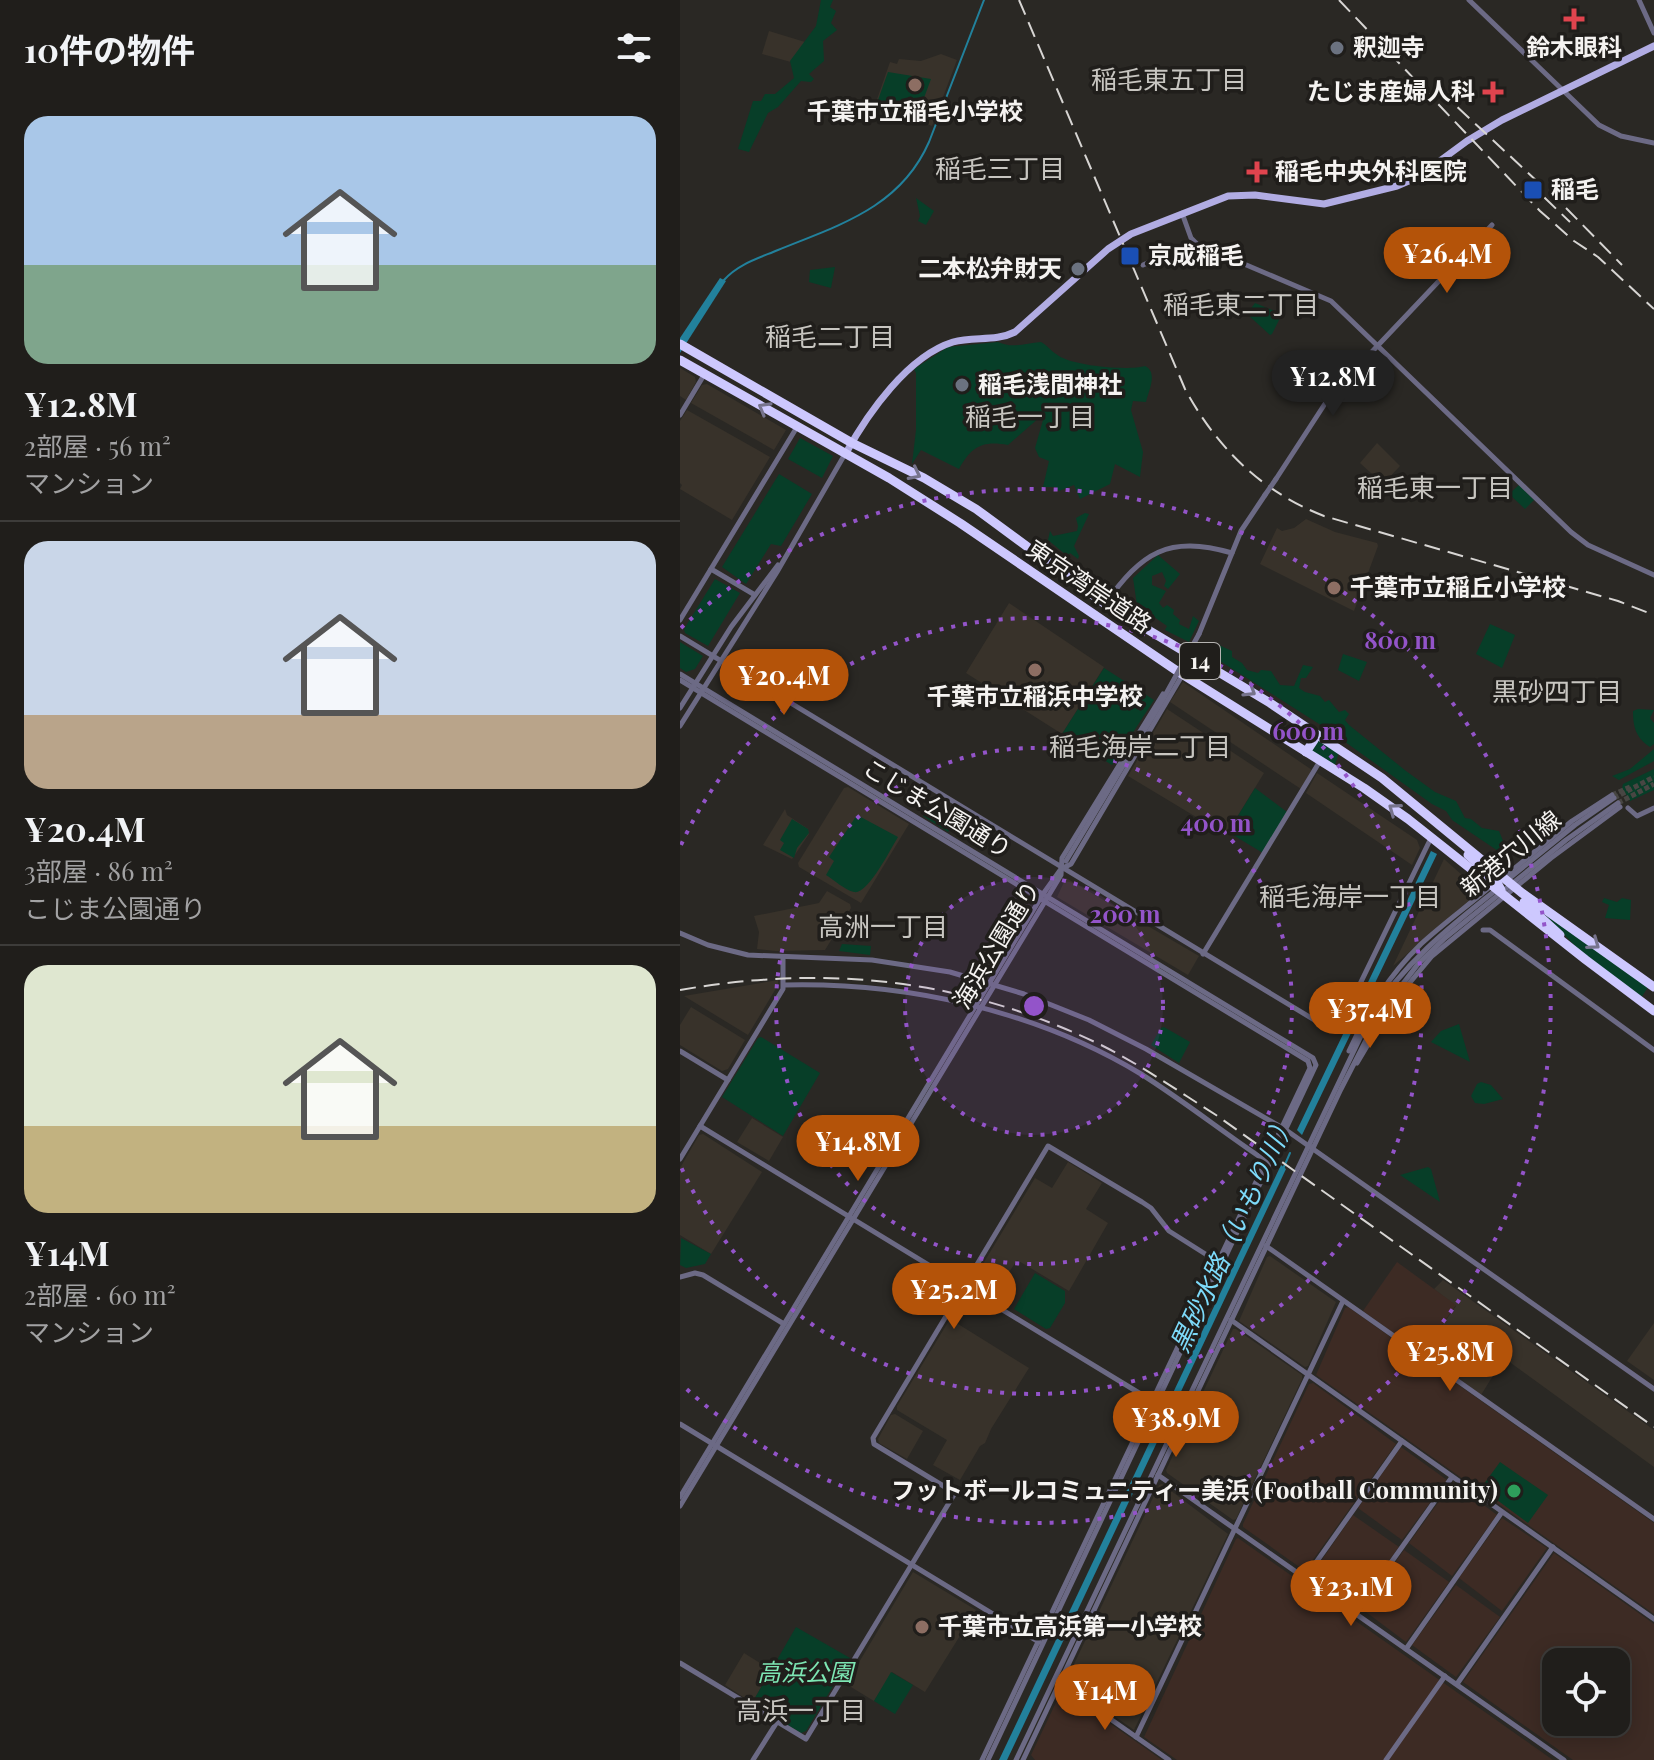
<!DOCTYPE html>
<html lang="ja">
<head>
<meta charset="utf-8">
<style>
  :root { --surface:#201e1b; --page:#282724; --text:#f1f3f6; --muted:#a2a2a3; --line:#3d3c3a; --accent:#b45309 }
  body { margin:0; font-family:"Playfair Display","Noto Sans JP",serif; background:var(--page); color:var(--text); height:100vh; display:flex; flex-direction:column; font-size:30px; white-space:nowrap }
  * { box-sizing:border-box; margin:0 }
  p { font-size:26px; color:var(--muted) }
  .icon { flex:none; width:44px; height:44px; fill:none; stroke:currentColor; stroke-width:2; stroke-linecap:round; stroke-linejoin:round }
  .map { position:relative; flex:1; overflow:hidden }
  .side { display:flex; flex-direction:column; background:var(--surface); width:680px }
  .side>* { flex:none }
  .controls { position:absolute; left:862px; top:1648px; display:grid; gap:16px }
  .controls a { display:grid; place-items:center; width:88px; height:88px; border-radius:16px; background:var(--surface); box-shadow:0 4px 20px #0003,0 0 0 2px var(--line); font-size:40px }
  .price { position:absolute; translate:-50% -68px; padding:0 18px; border-radius:28px; background:var(--accent); color:#fff; font-size:26px; line-height:52px; filter:drop-shadow(0 2px 4px #0008) }
  .price::after { content:''; position:absolute; left:50%; top:48px; width:24px; height:18px; margin-left:-12px; background:inherit; clip-path:polygon(0 0,100% 0,50% 100%) }
  .price.on { background:#222; color:#fff }
  ul { padding:0; list-style:none }
  li { display:grid; align-content:center; gap:16px; height:424px; padding:0 24px }
  li+li { border-top:2px solid var(--line) }
  li span { display:grid; place-items:center; height:248px; border-radius:24px; color:#555 }
  li>.icon { margin-inline-start:auto }
  span .icon { width:144px; height:144px; fill:#fffc; stroke-width:1 }
  li b { font-size:34px }
  h2 { display:flex; justify-content:space-between; align-items:center; height:96px; padding:0 24px; font-size:34px }
  main { display:flex; flex:1; min-height:0 }
  .map>svg:first-child { display:block }
  .built { fill:#38322a }
  .industrial { fill:#3d2b24; fill-rule:evenodd }
  .green { fill:#073e28 }
  .water { fill:#22819c }
  .lines { fill:none; stroke-linecap:round; stroke-linejoin:round }
  .stream { stroke:#22819c; stroke-width:2 }
  .minor-tunnel { stroke:#484643; stroke-width:5; stroke-dasharray:5 2.5; stroke-linecap:butt }
  .minor { stroke:#6c6a85; stroke-width:5 }
  .major { stroke:#b1ace3; stroke-width:7 }
  .highway { stroke:#cdc8fe; stroke-width:9 }
  .rail { stroke:#d7d5d3; stroke-width:2; stroke-dasharray:16 8; stroke-linecap:butt }
  .minor-bridge { stroke:#6c6a85; stroke-width:5 }
  .oneway { stroke:#76738c }
  .ring { fill:none; stroke:#9354c9; stroke-width:4; stroke-dasharray:4 8 }
  .health-dot { fill:#e0444e; stroke:#201e1b; stroke-width:3 }
  .worship-dot { fill:#6b7280; stroke:#201e1b; stroke-width:3 }
  .education-dot { fill:#8d6e63; stroke:#201e1b; stroke-width:3 }
  .transit-dot { fill:#1a4fb4; stroke:#201e1b; stroke-width:3 }
  .leisure-dot { fill:#2e9e5b; stroke:#201e1b; stroke-width:3 }
  .labels { text-anchor:middle; stroke-width:7; stroke-linejoin:round; paint-order:stroke }
  .shield { fill:#201e1b; stroke:#b5b3b1; stroke-width:2 }
  .shield-label { font-size:22px; font-weight:bold; fill:#f5f3f1 }
  .poi-label { font-size:24px; font-weight:bold; fill:#f5f3f1; stroke:#201e1b; text-anchor:start }
  .street-label { font-size:24px; fill:#f5f3f1; stroke:#201e1b }
  .park-label { font-size:24px; font-style:italic; fill:#7de6b3; stroke:#201e1b }
  .neighbourhood-label { font-size:26px; fill:#c8c6c1; stroke:#201e1b }
  .water-label { font-size:26px; font-style:italic; fill:#7ddaf9; stroke:#201e1b }
  .centre { fill:#9354c9; stroke:#201e1b; stroke-width:4 }
  .ring-label { font-size:24px; text-anchor:middle; font-weight:bold; fill:#9354c9; stroke:#201e1b; stroke-width:7; stroke-linejoin:round; paint-order:stroke }
</style>
</head>
<body>
<main>
<section class="side">
<h2>10件の物件<svg class="icon" aria-label="filters" viewBox="0 0 24 24"><path d="M4 7h16M4 17h16"/><circle cx="9" cy="7" r="2"/><circle cx="15" cy="17" r="2"/></svg></h2>
<ul>
<li><span style="background:linear-gradient(#a9c7e8 60%,#7fa58c 0)"><svg class="icon" aria-label="home" viewBox="0 0 24 24"><path d="M3 11l9-7 9 7M6 9v11h12V9"/></svg></span><div><b>¥12.8M</b><p>2部屋 · 56 m²</p><p>マンション</p></div></li>
<li><span style="background:linear-gradient(#c9d6e8 70%,#b9a48a 0)"><svg class="icon" aria-label="home" viewBox="0 0 24 24"><path d="M3 11l9-7 9 7M6 9v11h12V9"/></svg></span><div><b>¥20.4M</b><p>3部屋 · 86 m²</p><p>こじま公園通り</p></div></li>
<li><span style="background:linear-gradient(#dfe7d0 65%,#c2b280 0)"><svg class="icon" aria-label="home" viewBox="0 0 24 24"><path d="M3 11l9-7 9 7M6 9v11h12V9"/></svg></span><div><b>¥14M</b><p>2部屋 · 60 m²</p><p>マンション</p></div></li>
</ul>
</section>
<div class="map">
<svg width="974" height="1760" viewBox="0 0 974 1760">
  <rect width="100%" height="100%" fill="#2a2824"/>
  <g class="built">
    <polygon points="89,31 125,42 118,64 82,54"/>
    <polygon points="261,54 277,60 252,126 195,105 210,62 217,64 219,59 241,61"/>
    <polygon points="0,368 15,377 16,382 6,400 0,396"/>
    <polygon points="27,384 106,430 94,450 11,403 22,385"/>
    <polygon points="7,410 90,457 52,520 0,489 2,485 0,483 0,421"/>
    <polygon points="697,443 720,466 703,484 680,463"/>
    <polygon points="626,519 655,532 697,543 698,546 674,611 580,564 597,528 602,531 614,528"/>
    <polygon points="329,603 424,667 382,734 286,673"/>
    <polygon points="503,682 632,770 621,789 490,702"/>
    <polygon points="487,709 584,773 546,835 448,776"/>
    <polygon points="637,773 737,840 740,848 732,865 626,793"/>
    <polygon points="168,787 229,824 181,903 119,867 118,863 164,788"/>
    <polygon points="105,809 107,815 128,829 129,834 112,859 83,845"/>
    <polygon points="764,859 800,891 713,966"/>
    <polygon points="386,878 519,956 508,975 377,897"/>
    <polygon points="147,891 170,904 171,908 145,950 96,951 77,949 79,932 74,916 139,903"/>
    <polygon points="98,980 98,985 68,1035 4,996"/>
    <polygon points="11,1007 65,1040 48,1069 42,1071 0,1045 0,1025"/>
    <polygon points="72,1118 103,1137 89,1161 57,1142"/>
    <polygon points="23,1134 82,1172 31,1254 0,1235 0,1168 19,1135"/>
    <polygon points="388,1162 422,1183 406,1209 428,1223 389,1291 337,1260 313,1297 293,1286 292,1282 355,1178 372,1188"/>
    <polygon points="590,1256 656,1302 628,1366 625,1367 559,1321 587,1257"/>
    <polygon points="763,1280 974,1430 974,1467 824,1358 801,1395 742,1353 776,1306 754,1289"/>
    <polygon points="270,1319 349,1368 311,1429 305,1443 300,1446 280,1480 253,1465 267,1440 217,1410 217,1406"/>
    <polygon points="974,1323 974,1380 947,1361"/>
    <polygon points="553,1329 556,1329 622,1375 622,1379 556,1519 553,1520 487,1473 486,1470"/>
    <polygon points="215,1414 243,1431 227,1459 199,1443 198,1439 211,1415"/>
    <polygon points="482,1484 548,1534 454,1730 387,1683 387,1679 479,1485"/>
    <polygon points="233,1572 296,1610 245,1692 212,1672 194,1701 166,1684"/>
    <polygon points="64,1653 91,1670 72,1703 45,1685"/>
  </g>
  <g class="industrial">
    <polygon points="717,1262 776,1305 742,1353 683,1311"/>
    <polygon points="668,1307 974,1523 974,1614 636,1375 665,1308"/>
    <polygon points="633,1383 716,1444 625,1571 563,1527 563,1524 629,1384"/>
    <polygon points="721,1447 767,1480 722,1540 678,1508"/>
    <polygon points="773,1482 817,1515 772,1576 729,1543"/>
    <polygon points="673,1515 719,1547 675,1607 632,1574"/>
    <polygon points="822,1518 867,1548 822,1611 779,1578"/>
    <polygon points="558,1538 873,1760 497,1760 464,1737 556,1539"/>
    <polygon points="724,1550 769,1582 726,1642 682,1609"/>
    <path d="M 874,1553 L 974,1624 L 974,1760 L 893,1760 L 783,1682 ZM 876,1662 L 936,1662 L 936,1722 L 876,1722 Z"/>
    <polygon points="776,1585 820,1617 776,1677 732,1645"/>
    <polygon points="384,1691 482,1760 355,1760 351,1755 381,1692"/>
  </g>
  <g class="green">
    <polygon points="141,0 153,0 150,7 156,11 151,23 157,30 143,41 144,61 129,74 134,79 131,82 121,81 98,107 88,113 69,152 58,149 73,101 81,101 85,94 95,94 114,78 110,61 136,26"/>
    <polygon points="208,72 251,79 238,114 198,100"/>
    <polygon points="236,198 254,211 246,225 238,221 240,216"/>
    <polygon points="155,267 151,288 129,282 130,270"/>
    <polygon points="575,303 602,314 592,334 590,335 567,314"/>
    <path d="M 318,342 C 333,349 345,343 361,342 C 368,346 370,350 376,354 C 390,366 448,371 465,366 C 478,372 469,390 466,402 L 453,401 L 451,410 L 463,452 L 460,477 L 435,464 L 430,484 L 400,499 L 394,485 L 379,491 L 376,487 L 363,487 L 369,461 L 359,457 L 355,448 L 363,420 L 360,417 L 328,445 C 302,440 291,447 279,469 L 241,450 L 232,464 L 236,430 L 236,373 L 234,369 L 268,347 Z"/>
    <polygon points="120,438 153,456 142,478 108,459"/>
    <polygon points="99,474 132,494 101,546 91,544 66,584 42,567"/>
    <polygon points="839,485 854,500 845,509 829,494"/>
    <polygon points="405,513 409,514 394,546 399,556 398,559 390,553 383,561 385,554 368,540 370,531 373,536 397,531 398,526 396,518"/>
    <polygon points="478,555 500,574 488,589 484,586 486,581 482,572 472,576 472,585 486,591 479,603 483,608 487,605 494,610 493,614 500,620 499,624 509,629 513,616 519,621 509,642 485,630 487,626 457,605 453,578"/>
    <polygon points="35,579 60,593 28,646 5,633 4,629"/>
    <polygon points="810,624 835,635 822,668 796,654"/>
    <polygon points="0,642 23,656 15,669 6,672 0,668"/>
    <polygon points="539,645 552,651 552,657 562,663 567,670 578,673 581,670 591,671 600,685 614,686 623,665 633,667 626,678 621,678 619,688 625,692 640,696 645,702 649,700 659,712 665,710 669,714 665,720 669,725 726,771 755,792 776,801 785,818 791,819 802,828 819,831 828,853 823,863 817,858 818,851 772,820 766,811 752,804 647,729 532,656"/>
    <polygon points="663,654 687,662 679,681 658,670"/>
    <polygon points="424,668 474,700 432,765 382,734"/>
    <path d="M 958,709 L 974,710 L 970,718 L 974,723 L 974,744 L 970,747 C 956,738 953,727 953,711 Z"/>
    <polygon points="636,737 659,752 655,765 631,750"/>
    <polygon points="974,749 974,761 939,780 932,776 950,769"/>
    <polygon points="974,769 974,790 950,801 942,788 943,784"/>
    <polygon points="575,788 607,812 583,853 548,832"/>
    <polygon points="248,807 274,824 268,832 243,816"/>
    <path d="M 177,815 L 218,837 C 211,848 188,895 174,892 C 165,890 154,880 146,875 L 154,861 L 149,857 Z"/>
    <polygon points="112,819 128,829 129,833 117,848 114,858 100,850 104,843 100,840"/>
    <polygon points="924,898 937,902 942,898 951,900 950,920 925,918 929,905 922,902"/>
    <polygon points="864,914 968,987 961,998 898,949"/>
    <polygon points="162,944 191,946 190,955 159,951"/>
    <polygon points="779,1024 790,1062 751,1042 761,1031"/>
    <polygon points="484,1027 510,1042 499,1063 471,1045 481,1028"/>
    <polygon points="81,1037 140,1073 103,1136 42,1097 78,1038"/>
    <polygon points="801,1082 811,1085 823,1099 804,1104 795,1103 791,1096 797,1084"/>
    <polygon points="748,1167 751,1169 760,1202 720,1175"/>
    <polygon points="1,1238 31,1254 25,1264 6,1268 0,1265"/>
    <polygon points="355,1273 385,1291 385,1303 370,1328 366,1329 334,1309"/>
    <polygon points="820,1462 868,1495 848,1523 801,1488"/>
    <polygon points="116,1627 170,1658 126,1731 121,1733 72,1703"/>
    <polygon points="211,1672 233,1685 215,1714 194,1701"/>
  </g>
  <g class="water">
    <polygon points="40,278 46,281 0,353 0,338"/>
    <polygon points="751,851 757,854 622,1135 617,1130"/>
    <polygon points="601,1165 606,1169 327,1760 319,1760"/>
  </g>
  <g class="lines">
    <g class="stream">
      <path d="M 44,280 C 58,264 79,258 98,250 C 159,225 220,208 249,142 L 304,0"/>
      <polyline points="603,1169 610,1153"/>
    </g>
    <g class="minor-tunnel">
      <polyline points="932,795 950,787"/>
      <polyline points="934,798 974,777"/>
      <polyline points="938,803 974,784"/>
    </g>
    <g class="minor">
      <polyline points="789,0 919,125 941,136 974,143"/>
      <polyline points="959,0 974,33"/>
      <polyline points="502,213 511,238 517,244 651,301 891,532 908,545 974,575"/>
      <polyline points="463,265 514,242"/>
      <polyline points="0,415 24,375"/>
      <polyline points="596,479 650,396 812,225"/>
      <polyline points="31,569 75,595"/>
      <path d="M 425,604 C 462,552 488,535 552,553"/>
      <polyline points="0,620 117,427"/>
      <polyline points="519,634 561,531 585,495"/>
      <polyline points="0,636 651,1030 660,1025 751,838"/>
      <polyline points="0,674 633,1058 636,1065 308,1760"/>
      <polyline points="0,680 628,1061 630,1068 302,1760"/>
      <polyline points="0,708 51,627 98,565"/>
      <polyline points="0,726 97,572 165,454"/>
      <polyline points="948,808 957,816 974,808"/>
      <polyline points="383,868 391,864 503,674"/>
      <polyline points="824,877 892,821 932,795"/>
      <polyline points="826,881 895,825 934,798"/>
      <polyline points="803,930 810,930 974,1050"/>
      <polyline points="0,933 28,945 68,955 192,960 270,972 344,994 409,1020 466,1049 606,1130 974,1389"/>
      <polyline points="523,954 640,761"/>
      <path d="M 104,985 C 226,982 355,1010 461,1074 C 504,1101 544,1133 586,1161"/>
      <polyline points="0,1051 48,1080"/>
      <path d="M 669,1051 C 688,1010 709,975 741,944 C 764,923 789,905 812,885"/>
      <polyline points="677,1063 712,1004 752,956 871,858 940,807"/>
      <polyline points="20,1126 474,1402"/>
      <polyline points="0,1159 103,989 103,957"/>
      <polyline points="586,1246 974,1519"/>
      <polyline points="0,1277 15,1273 23,1275 104,1324"/>
      <polyline points="551,1320 974,1619"/>
      <polyline points="0,1424 359,1642"/>
      <polyline points="478,1475 884,1760"/>
      <polyline points="0,1497 363,894 381,869"/>
      <polyline points="0,1506 381,875 382,858 483,694"/>
      <polyline points="625,1578 722,1441"/>
      <polyline points="675,1613 772,1477"/>
      <polyline points="726,1649 822,1512"/>
      <polyline points="0,1663 126,1739 275,1493 194,1444 193,1438 368,1146 462,1202 471,1208 489,1231 538,1262"/>
      <polyline points="379,1683 489,1760"/>
      <polyline points="777,1684 873,1547"/>
      <polyline points="456,1737 663,1301"/>
      <polyline points="73,1760 97,1722"/>
      <path d="M 336,1760 L 690,1017 C 723,964 768,928 816,890"/>
      <polyline points="343,1760 661,1089 699,1015 738,964 765,938 886,840 938,803"/>
      <polyline points="706,1760 765,1676"/>
    </g>
    <path class="major" d="M 166,453 C 188,413 228,356 273,342 C 294,336 315,342 335,332 L 428,249 L 451,234 L 548,196 L 575,195 L 644,204 L 717,186 L 738,177 L 787,141 L 822,120 L 974,46"/>
    <g class="highway">
      <polyline points="0,344 172,443 244,478 296,509 425,604 590,703 702,778 842,893 974,987"/>
      <polyline points="0,360 209,478 280,523 497,671 684,788 728,819 906,960 974,1011"/>
      <polyline points="625,731 634,740 626,752"/>
      <polyline points="788,855 815,879 821,890"/>
      <polyline points="844,902 880,935"/>
    </g>
    <g class="rail">
      <path d="M 339,0 L 505,389 C 537,448 582,492 644,516 L 938,601 L 974,615"/>
      <polyline points="659,0 860,211 894,241 918,257 974,309"/>
      <polyline points="760,91 859,183"/>
      <polyline points="847,181 890,222"/>
      <polyline points="886,208 942,265"/>
      <path d="M 0,990 C 148,964 285,979 421,1045 C 461,1065 498,1091 536,1115 L 974,1427"/>
    </g>
    <g class="minor-bridge">
      <polyline points="585,495 596,479"/>
      <polyline points="386,861 482,701 519,634"/>
    </g>
  </g>
  <defs><path id="oneway-chevron" d="M-2-3.5L2.5 0L-2 3.5" fill="none" stroke-width="1.6" stroke-linecap="round" stroke-linejoin="round" transform="scale(2)"/></defs>
  <g class="oneway">
    <use href="#oneway-chevron" transform="translate(84 408) rotate(-150)"/>
    <use href="#oneway-chevron" transform="translate(235 474) rotate(27)"/>
    <use href="#oneway-chevron" transform="translate(570 691) rotate(32)"/>
    <use href="#oneway-chevron" transform="translate(714 809) rotate(-144)"/>
    <use href="#oneway-chevron" transform="translate(914 944) rotate(36)"/>
  </g>
  <circle cx="354" cy="1006" r="129" fill="#9354c9" fill-opacity=".12"/>
  <g class="ring">
    <circle cx="354" cy="1006" r="129"/>
    <circle cx="354" cy="1006" r="258"/>
    <path d="M1 845A388 388 0 1 1 1 1167"/>
    <path d="M1 628A517 517 0 1 1 1 1384"/>
  </g>
  <g class="health-dot">
    <path d="M890 7h8v8h8v8h-8v8h-8v-8h-8v-8h8z"/>
    <path d="M809 80h8v8h8v8h-8v8h-8v-8h-8v-8h8z"/>
    <path d="M573 160h8v8h8v8h-8v8h-8v-8h-8v-8h8z"/>
  </g>
  <g class="worship-dot">
    <circle cx="657" cy="48" r="8"/>
    <circle cx="398" cy="269" r="8"/>
    <circle cx="282" cy="385" r="8"/>
  </g>
  <g class="education-dot">
    <circle cx="235" cy="85" r="8"/>
    <circle cx="654" cy="588" r="8"/>
    <circle cx="355" cy="670" r="8"/>
    <circle cx="242" cy="1627" r="8"/>
  </g>
  <g class="transit-dot">
    <rect x="843" y="180" width="20" height="20" rx="4"/>
    <rect x="440" y="246" width="20" height="20" rx="4"/>
  </g>
  <circle class="leisure-dot" cx="834" cy="1491" r="8"/>
  <g class="labels">
    <rect class="shield" x="500" y="643" width="40" height="36" rx="6"/>
    <g class="shield-label">
      <text x="520" y="669">14</text>
    </g>
    <g class="poi-label">
      <text x="673" y="56">釈迦寺</text>
      <text x="894" y="56" text-anchor="middle">鈴木眼科</text>
      <text x="795" y="100" text-anchor="end">たじま産婦人科</text>
      <text x="235" y="120" text-anchor="middle">千葉市立稲毛小学校</text>
      <text x="595" y="180">稲毛中央外科医院</text>
      <text x="871" y="198">稲毛</text>
      <text x="468" y="264">京成稲毛</text>
      <text x="382" y="277" text-anchor="end">二本松弁財天</text>
      <text x="298" y="393">稲毛浅間神社</text>
      <text x="670" y="596">千葉市立稲丘小学校</text>
      <text x="355" y="705" text-anchor="middle">千葉市立稲浜中学校</text>
      <text x="818" y="1499" text-anchor="end">フットボールコミュニティー美浜 (Football Community)</text>
      <text x="258" y="1635">千葉市立高浜第一小学校</text>
    </g>
    <g class="street-label">
      <text transform="translate(409 587) rotate(34)" y="8">東京湾岸道路</text>
      <text transform="translate(257 809) rotate(31)" y="8">こじま公園通り</text>
      <text transform="translate(831 854) rotate(-39)" y="8">新港穴川線</text>
      <text transform="translate(317 945) rotate(-59)" y="8">海浜公園通り</text>
    </g>
    <g class="park-label">
      <text x="125" y="1681">高浜公園</text>
    </g>
    <g class="neighbourhood-label">
      <text x="489" y="89">稲毛東五丁目</text>
      <text x="320" y="178">稲毛三丁目</text>
      <text x="561" y="314">稲毛東二丁目</text>
      <text x="150" y="346">稲毛二丁目</text>
      <text x="350" y="426">稲毛一丁目</text>
      <text x="755" y="497">稲毛東一丁目</text>
      <text x="877" y="701">黒砂四丁目</text>
      <text x="460" y="756">稲毛海岸二丁目</text>
      <text x="670" y="906">稲毛海岸一丁目</text>
      <text x="203" y="936">高洲一丁目</text>
      <text x="121" y="1720">高浜一丁目</text>
    </g>
    <g class="water-label">
      <text transform="translate(553 1233) rotate(-65)" y="9">黒砂水路（いもり川）</text>
    </g>
  </g>
  <circle cx="354" cy="1006" r="12" class="centre"/>
  <g class="ring-label">
    <text x="720" y="649">800 m</text>
    <text x="628" y="740">600 m</text>
    <text x="536" y="832">400 m</text>
    <text x="445" y="923">200 m</text>
  </g>
</svg>
<div class="controls">
<a><svg class="icon" aria-label="locate" viewBox="0 0 24 24"><circle cx="12" cy="12" r="6"/><path d="M12 2v4M12 18v4M2 12h4M18 12h4"/></svg></a>
</div>
<b class="price" style="left:767px;top:295px">¥26.4M</b>
<b class="price on" style="left:653px;top:418px">¥12.8M</b>
<b class="price" style="left:104px;top:717px">¥20.4M</b>
<b class="price" style="left:690px;top:1050px">¥37.4M</b>
<b class="price" style="left:178px;top:1183px">¥14.8M</b>
<b class="price" style="left:274px;top:1331px">¥25.2M</b>
<b class="price" style="left:770px;top:1393px">¥25.8M</b>
<b class="price" style="left:496px;top:1459px">¥38.9M</b>
<b class="price" style="left:671px;top:1628px">¥23.1M</b>
<b class="price" style="left:425px;top:1732px">¥14M</b>
</div>
</main>
</body>
</html>
